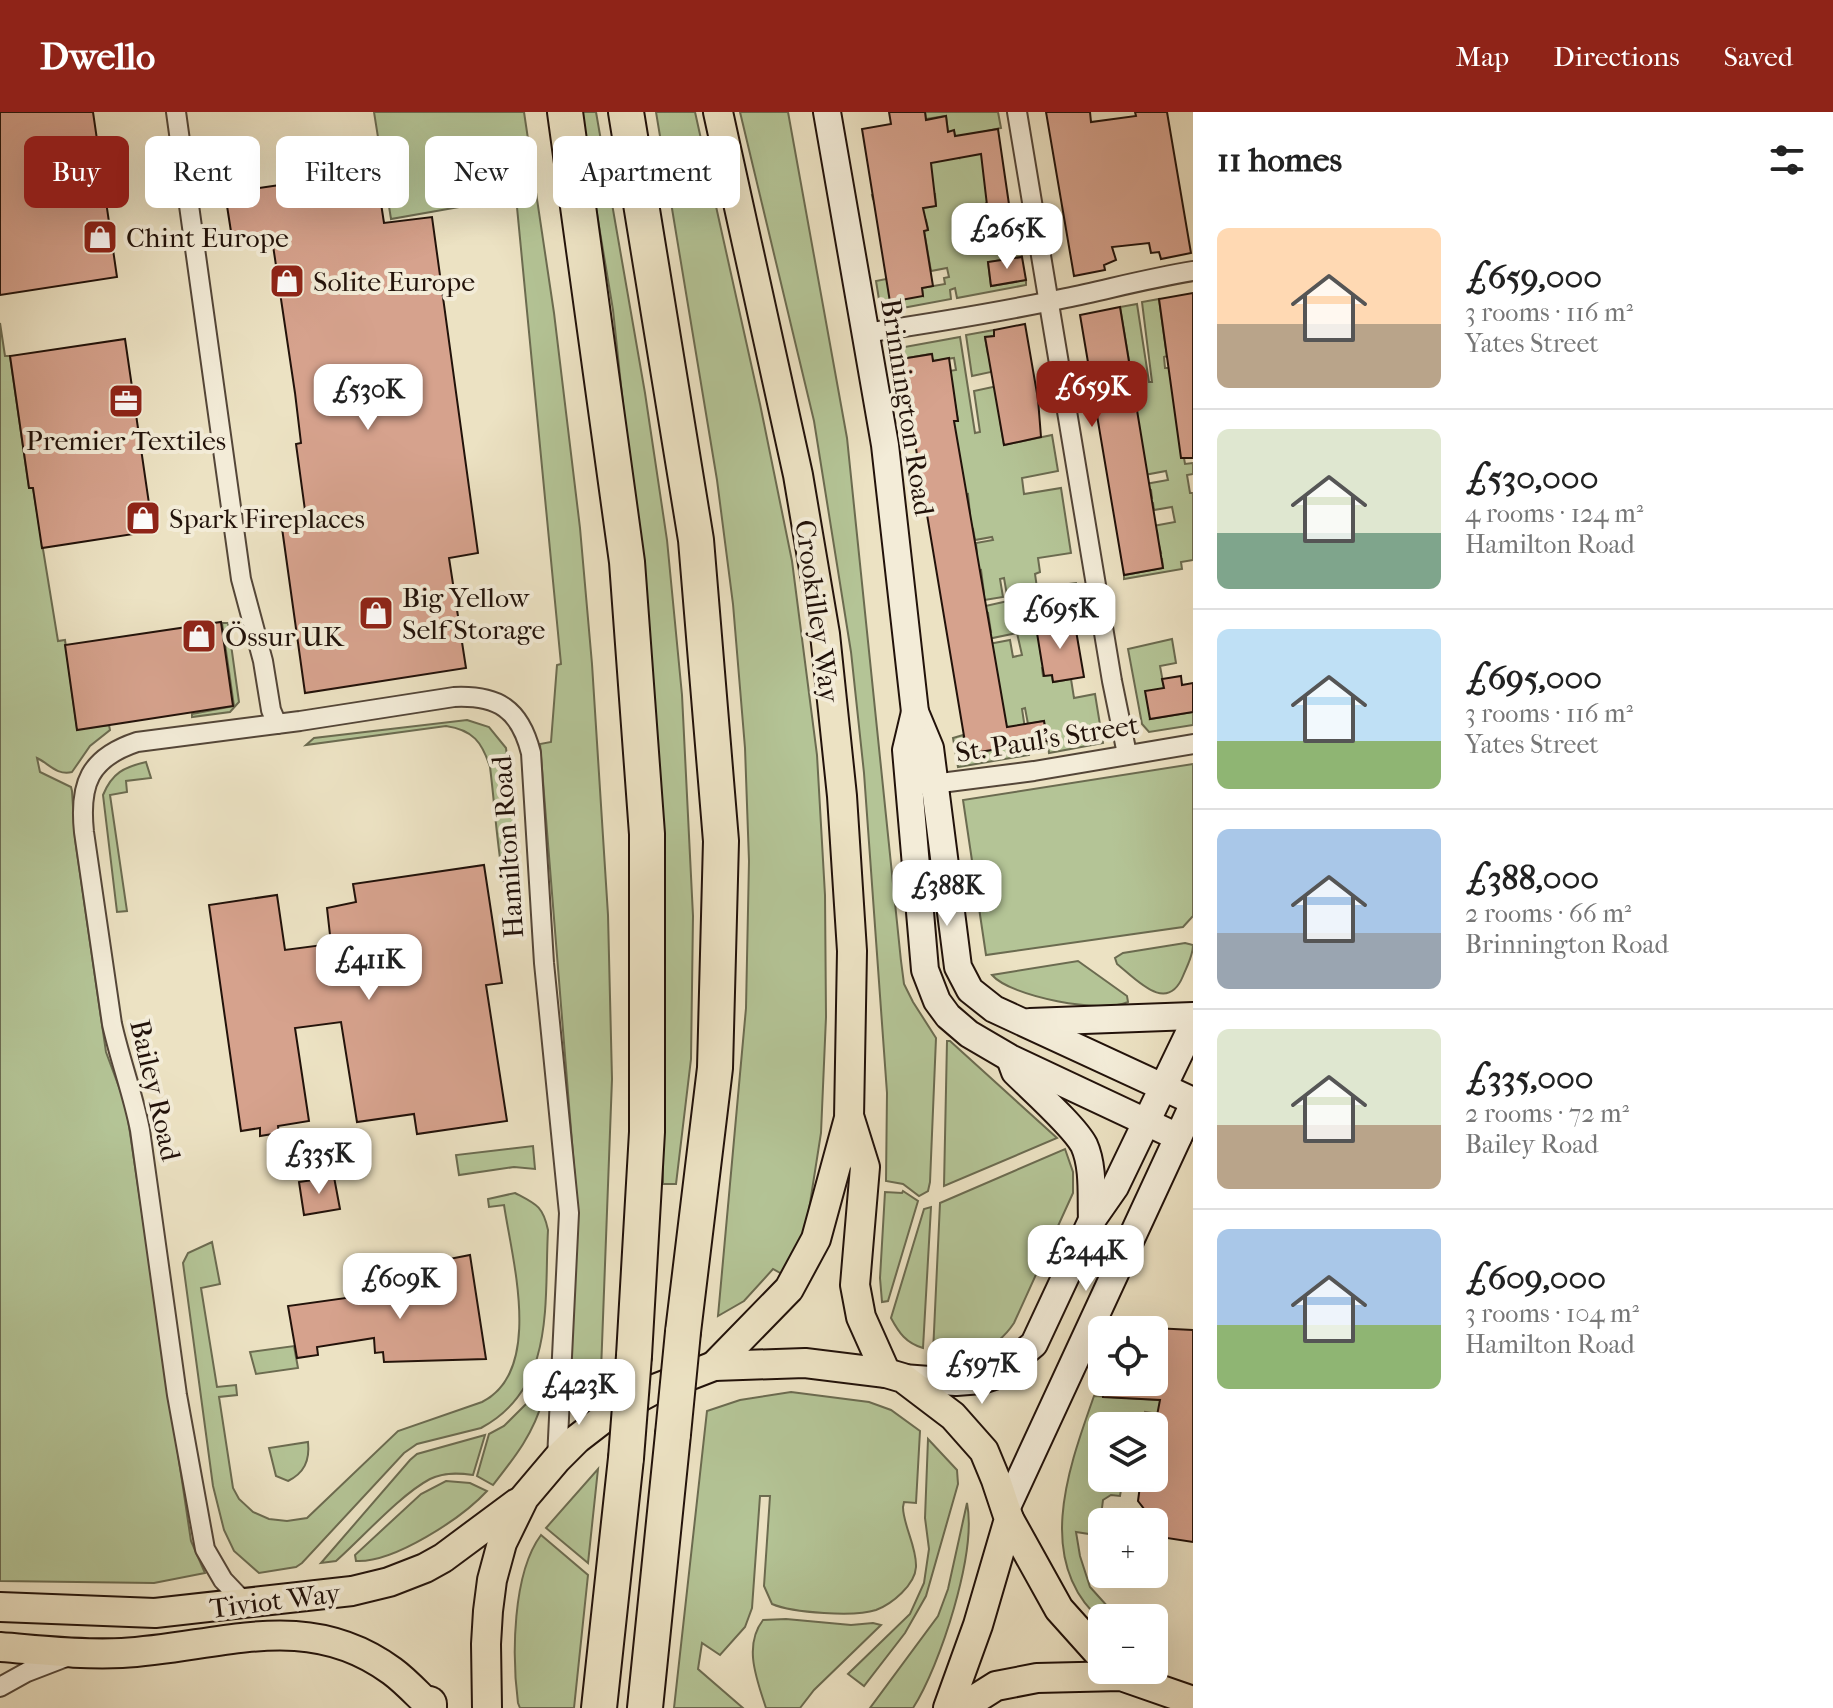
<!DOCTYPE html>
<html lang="en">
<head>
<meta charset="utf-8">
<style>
  :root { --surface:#fff; --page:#f6f6f6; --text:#222; --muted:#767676; --line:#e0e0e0; --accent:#8f2418 }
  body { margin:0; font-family:"IM FELL French Canon",serif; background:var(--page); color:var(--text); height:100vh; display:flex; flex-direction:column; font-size:30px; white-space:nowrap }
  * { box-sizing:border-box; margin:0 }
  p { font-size:26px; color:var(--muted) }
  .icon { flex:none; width:44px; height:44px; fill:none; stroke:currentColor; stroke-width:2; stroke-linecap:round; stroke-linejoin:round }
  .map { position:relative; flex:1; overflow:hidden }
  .sheet { display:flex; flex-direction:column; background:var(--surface); width:640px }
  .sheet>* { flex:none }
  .hud { position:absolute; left:24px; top:24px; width:760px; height:72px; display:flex; gap:16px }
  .fabs { position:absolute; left:1088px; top:1204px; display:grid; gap:16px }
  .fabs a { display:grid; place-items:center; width:80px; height:80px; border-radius:12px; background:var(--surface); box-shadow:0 8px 32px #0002; font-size:40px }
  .price { position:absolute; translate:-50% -68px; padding:0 18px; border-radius:16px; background:#fff; color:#222; font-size:26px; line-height:52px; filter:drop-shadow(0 2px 4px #0008) }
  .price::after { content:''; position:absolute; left:50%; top:48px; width:24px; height:18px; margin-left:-12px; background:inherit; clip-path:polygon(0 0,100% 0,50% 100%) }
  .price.on { background:var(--accent); color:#fff }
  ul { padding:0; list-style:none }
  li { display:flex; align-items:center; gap:24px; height:200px; padding:0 24px }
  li+li { border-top:2px solid var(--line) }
  li span { display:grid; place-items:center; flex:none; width:224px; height:160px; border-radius:12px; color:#555 }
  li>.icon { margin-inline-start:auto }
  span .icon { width:96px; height:96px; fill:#fffc; stroke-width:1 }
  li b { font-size:34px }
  h2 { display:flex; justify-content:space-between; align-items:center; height:96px; padding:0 24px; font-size:34px }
  .chip { padding:0 28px; border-radius:12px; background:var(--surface); box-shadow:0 8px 32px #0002; font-size:28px; line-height:72px }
  .chip.on { background:var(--accent); color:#fff }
  header { display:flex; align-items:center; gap:48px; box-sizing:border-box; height:112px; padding:0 40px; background:var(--accent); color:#fff }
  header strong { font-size:38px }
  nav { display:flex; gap:44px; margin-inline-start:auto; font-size:28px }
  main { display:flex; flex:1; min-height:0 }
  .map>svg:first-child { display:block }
  .green { fill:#b4c496; stroke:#6b6b50; stroke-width:2 }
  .building { fill:#d6a28d; stroke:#22120a; stroke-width:2 }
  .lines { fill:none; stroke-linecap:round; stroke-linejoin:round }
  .street-casing { stroke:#544638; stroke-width:22 }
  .secondary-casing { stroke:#22120a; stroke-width:30 }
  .primary-casing { stroke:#22120a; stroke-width:32 }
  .highway-casing { stroke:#22120a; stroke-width:38 }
  .street { stroke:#f3ecd8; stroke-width:18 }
  .secondary { stroke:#f3ecd8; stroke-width:26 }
  .primary { stroke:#ece2c3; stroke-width:28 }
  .highway { stroke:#ece2c3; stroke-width:34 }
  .highway-bridge-casing { stroke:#22120a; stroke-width:38; stroke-linecap:butt }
  .highway-bridge { stroke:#ece2c3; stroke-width:34 }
  .labels { text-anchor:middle; stroke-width:8; stroke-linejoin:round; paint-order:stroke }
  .poi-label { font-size:28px; fill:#22120a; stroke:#f3ecd8; text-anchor:start }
  .street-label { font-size:28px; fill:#22120a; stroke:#f3ecd8 }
</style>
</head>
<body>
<header>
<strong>Dwello</strong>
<nav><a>Map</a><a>Directions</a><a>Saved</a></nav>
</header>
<main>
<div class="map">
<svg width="1193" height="1596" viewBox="0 0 1193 1596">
  <rect width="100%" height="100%" fill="#ece2c3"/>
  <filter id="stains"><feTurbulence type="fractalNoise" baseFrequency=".0025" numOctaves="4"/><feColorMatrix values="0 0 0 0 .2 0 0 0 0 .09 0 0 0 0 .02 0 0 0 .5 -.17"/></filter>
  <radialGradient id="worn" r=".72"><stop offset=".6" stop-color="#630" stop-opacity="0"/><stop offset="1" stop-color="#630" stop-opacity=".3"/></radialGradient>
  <g class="green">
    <polygon points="374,0 524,0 554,201 580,416 592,552 608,803 612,967 601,1259 573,1278 568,1277 578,1105 540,632 551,630 557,553 561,552 516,85 391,107"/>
    <polygon points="580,0 596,0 645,281 667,428 682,583 693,804 691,947 676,1072 663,1072 662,899 637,424 613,198"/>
    <polygon points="656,0 695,0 760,292 792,449 817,643 825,783 826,905 821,1021 808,1104 802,1124 782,1162 773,1157 744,1189 718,1204 746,896 749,749 745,636 733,492 717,368"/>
    <polygon points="740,0 788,0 847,326 901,849 904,872 913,890 936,926 930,1070 928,1079 919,1084 903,1072 886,1069 887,981 864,661 851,540 814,309"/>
    <polygon points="925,0 998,0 1001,16 978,21 993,89 986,91 989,110 999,108 1003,126 1018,123 1022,145 988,150 991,174 1026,168 1026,173 957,186 955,176 950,178 951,187 881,200 876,169 886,167 923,184 922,176 945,172 944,166 949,165 947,156 931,159 924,119 928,117 926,108 909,111 907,99 936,94 935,82 930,82 929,78 873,87 872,83 924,73 916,23 959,46 954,19 948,20 946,4 926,7"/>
    <polygon points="1159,187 1167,244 1164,245 1165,256 1169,256 1185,352 1193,351 1193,362 1187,363 1190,381 1193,381 1193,448 1181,450 1182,457 1124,467 1124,463 1163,456 1162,447 1153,448 1152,443 1161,441 1159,433 1151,434 1158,427 1157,419 1148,415 1175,410 1172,395 1154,398 1153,391 1144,392 1143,388 1152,386 1151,378 1140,373 1168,368 1166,359 1139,364 1129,299 1137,297 1120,195 1137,192 1149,270 1152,270 1142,190"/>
    <path d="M 0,211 L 5,244 L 10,244 L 29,376 L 33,376 L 58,529 L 65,528 L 77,617 L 109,613 L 110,618 L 90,634 L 72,660 C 57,664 48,651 37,646 L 40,660 L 71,675 L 72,679 L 75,727 L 106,940 L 126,994 L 191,1429 L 205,1461 L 154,1471 L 0,1469 Z"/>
    <polygon points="994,218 994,224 985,226 988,242 997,240 991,260 972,264 966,223"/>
    <polygon points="960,225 975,321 980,320 974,279 1002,273 1000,308 1004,333 1052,323 1058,359 1022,366 1024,382 1061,376 1071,441 1038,446 1040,460 1035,462 1037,476 1076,471 1078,480 1008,490 1008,495 1016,500 1080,490 1082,503 1074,504 1074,507 1037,515 1042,550 1050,554 1042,556 1043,564 1052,563 1053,570 1071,567 1074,586 1095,582 1103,631 1049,641 1044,609 1028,612 1025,596 1022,597 1029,643 958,655 953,626 963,623 967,642 996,637 978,534 1010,528 1013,545 1022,543 1017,521 978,529 976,523 991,520 988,501 973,504 972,497 1008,489 1004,466 1000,467 1003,485 972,490 971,484 984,481 981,458 967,460 977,442 976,431 993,428 992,425 975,428 973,417 960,419 957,405 970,402 968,382 954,384 950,310 958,308 949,259 956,258 954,246 933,249 931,242 901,247 904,267 892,269 888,238"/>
    <polygon points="222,511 228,511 239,590 230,600 192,605 192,602 234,594"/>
    <polygon points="1172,527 1176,551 1160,554 1164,576 1150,607 1193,600 1193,613 1149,620 1142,612 1128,537"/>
    <path d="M 467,608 L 489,615 L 506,636 L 517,736 L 520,825 C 498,776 497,709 490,655 C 482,630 473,618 446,614 L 306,633 L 314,626 Z"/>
    <path d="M 146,650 L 151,666 L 126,669 L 127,680 L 110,683 L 127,799 L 117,800 L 103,683 C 112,661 124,655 146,650 Z"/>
    <polygon points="1193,652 1193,804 1183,815 986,843 963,688"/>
    <path d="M 1185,831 L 1193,833 C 1193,844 1187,854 1183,864 C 1167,903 1136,867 1117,852 L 1115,846 L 1123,841 Z"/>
    <path d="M 1078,849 L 1127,884 L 1128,890 C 1102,902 1011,885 992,863 Z"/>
    <polygon points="947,929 950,929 1057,1026 944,1074"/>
    <polygon points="533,1034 535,1057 514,1055 459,1063 456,1043"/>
    <path d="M 1065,1037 L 1073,1060 L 1073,1081 L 1014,1211 C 994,1241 967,1247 933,1241 L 940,1091 Z"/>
    <polygon points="903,1079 918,1089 888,1189 882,1190 880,1166 885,1080 902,1081"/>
    <path d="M 515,1081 C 536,1092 543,1094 548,1118 C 544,1190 556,1276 481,1316 L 417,1332 L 404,1341 L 302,1451 L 296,1455 L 259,1461 L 234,1439 L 224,1418 L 213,1374 L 183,1151 L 188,1141 L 212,1130 L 220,1172 L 201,1176 L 217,1275 L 236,1273 L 237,1283 L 219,1285 L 233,1376 L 239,1387 L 253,1400 L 269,1407 L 287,1409 L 307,1406 L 398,1319 L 482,1290 C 544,1259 512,1147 504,1093 L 489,1095 L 488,1087 Z"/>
    <path d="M 931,1095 L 923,1236 C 906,1231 899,1221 891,1206 L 924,1097 Z"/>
    <polygon points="294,1234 298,1256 256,1262 250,1240"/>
    <path d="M 791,1280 L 869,1290 L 891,1298 L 920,1319 L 916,1391 L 904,1390 L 903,1395 C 903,1413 917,1435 916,1455 C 915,1473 892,1492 876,1498 C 855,1505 793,1501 772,1492 L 764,1474 L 770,1384 L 760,1384 L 752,1496 L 745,1515 L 720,1543 L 702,1531 L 698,1557 L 743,1596 L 674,1596 L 707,1299 L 740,1288 Z"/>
    <path d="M 1094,1284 L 1193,1290 L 1190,1307 L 1145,1300 L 1142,1314 L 1102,1314 L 1102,1366 L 1123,1366 L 1120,1384 L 1111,1383 L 1103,1388 L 1101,1404 L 1128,1410 L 1102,1410 L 1102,1424 L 1076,1420 L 1080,1444 L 1090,1475 L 1118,1506 L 1102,1506 L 1102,1509 C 1033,1450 1069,1355 1094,1284 Z"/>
    <path d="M 533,1285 L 543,1287 C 534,1321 515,1345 493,1373 L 477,1364 L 489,1322 L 504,1314 Z"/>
    <path d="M 485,1323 L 473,1363 C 459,1361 444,1360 430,1367 C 400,1383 363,1425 336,1449 L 321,1451 L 410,1348 L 417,1342 Z"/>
    <polygon points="928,1327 957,1358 958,1372 926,1484 905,1521 864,1574 848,1562 910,1502 924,1471 929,1437 925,1406"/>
    <path d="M 308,1330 C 310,1349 304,1361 288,1369 L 276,1364 L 269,1336 Z"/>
    <polygon points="598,1357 588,1451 546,1416"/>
    <path d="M 446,1369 L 470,1371 L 487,1379 C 462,1406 394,1451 356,1449 L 355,1443 L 421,1382 Z"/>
    <path d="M 967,1391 C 977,1441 940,1554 913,1596 L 870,1596 L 938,1504 L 948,1477 Z"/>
    <path d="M 541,1423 L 588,1463 L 574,1596 L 520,1596 L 518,1591 C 512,1545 512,1462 541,1423 Z"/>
    <path d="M 786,1507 L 851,1513 L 873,1511 L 881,1513 L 814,1578 L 800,1596 L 766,1596 C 757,1568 743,1534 763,1508 Z"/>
  </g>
  <g class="building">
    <polygon points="0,0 93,0 117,165 0,183"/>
    <polygon points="889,0 925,0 926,8 946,4 948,20 954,18 955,24 998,17 1011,106 989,110 981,42 931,51 936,94 923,96 928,118 924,119 933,174 922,176 923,184 890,190 862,17 891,12"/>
    <polygon points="1046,0 1090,0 1091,10 1136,4 1135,0 1167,0 1191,141 1161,147 1159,140 1151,141 1149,131 1112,135 1116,148 1104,153 1105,158 1074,164"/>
    <polygon points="376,59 384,111 432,105 478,441 449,446 466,556 305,581 282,416 307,413 296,332 301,331 295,281 271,120 232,126 225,81"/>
    <polygon points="1022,145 1026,168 991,174 988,150"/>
    <polygon points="1193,181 1193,346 1181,346 1159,187"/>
    <polygon points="1120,195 1163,456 1124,463 1080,203"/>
    <polygon points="1025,212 1038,287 1041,325 1004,333 985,225 994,224 994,218"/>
    <polygon points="125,227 153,419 42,436 33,376 29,376 10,244"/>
    <polygon points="932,242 933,249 949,246 958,309 954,309 1007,615 1044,609 1047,629 967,642 901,247"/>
    <polygon points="1074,507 1084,565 1053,570 1052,563 1044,564 1036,515"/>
    <polygon points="221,510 233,594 77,618 65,533"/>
    <polygon points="1181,564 1182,573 1193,571 1193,600 1150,607 1145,579 1164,576 1162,567"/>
    <polygon points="484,753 502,871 486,873 507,1009 417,1022 414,1002 357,1010 341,910 295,916 309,1009 278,1014 279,1021 260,1024 260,1016 241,1019 209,793 277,783 285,838 331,832 327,796 356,790 353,772"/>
    <polygon points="334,1065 340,1097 304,1103 299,1070"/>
    <polygon points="470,1143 486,1247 384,1250 383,1240 375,1241 374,1226 317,1235 318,1243 297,1246 288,1194 447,1172 444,1148"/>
    <polygon points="1154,1216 1193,1218 1193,1430 1154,1424 1154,1403 1148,1402 1138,1389 1141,1366 1154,1366 1154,1319 1160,1288 1103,1285 1103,1270 1154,1270"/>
  </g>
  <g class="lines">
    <defs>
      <g id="street">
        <polyline points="176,0 241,467 263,549 271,598 277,612"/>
        <polyline points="1017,0 1112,569 1127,642"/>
        <path d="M 865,221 C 932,211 1000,200 1066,186 C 1109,177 1150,166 1193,159"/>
        <polyline points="925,673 1034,659 1193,632"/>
        <path d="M 244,1490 L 223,1468 L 205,1437 L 177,1283 L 140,1018 C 133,982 120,948 112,912 L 84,720 C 79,672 89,646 137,630 L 300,609 L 454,585 C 498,583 520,597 531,641 L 544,851 L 569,1101 L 557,1347"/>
        <polyline points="0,1575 27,1560 66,1545"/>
      </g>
      <g id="secondary">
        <polyline points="827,0 885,333 915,600 930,636 958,855 970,878 994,897 1193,989"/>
        <polyline points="915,600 906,638 925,858 937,889 948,904 969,922 1010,946 1178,1025"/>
        <polyline points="1030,910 1193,904"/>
        <path d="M 1011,949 L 1015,960 C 1032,977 1074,1014 1084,1033 C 1094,1055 1091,1085 1092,1108"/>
        <polyline points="903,1266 956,1270 982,1268 997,1263 1034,1232 1092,1108 1115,1075 1193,913"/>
        <polyline points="1007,1395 1193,993"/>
      </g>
      <g id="primary">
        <polyline points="850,1007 865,1055 855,1173 861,1205 886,1261"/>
        <polyline points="714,1254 789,1177 816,1127 849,1006 852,839 842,684 825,522 798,363 718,0"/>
        <polyline points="1009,1407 1059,1497 1102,1545"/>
        <polyline points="0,1495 155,1501 352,1479 389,1470 425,1456 443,1446 517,1391"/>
        <path d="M 0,1535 C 40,1538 81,1543 122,1541 C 218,1536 305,1495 392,1559 C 407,1570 419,1584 432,1596"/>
        <polyline points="487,1596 486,1532 488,1499 492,1468 502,1431 524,1386 557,1347 577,1327 612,1300 657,1276 714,1254 805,1251 886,1261 903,1266 953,1304 984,1339 996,1368 1009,1407 978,1513 948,1596"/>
        <polyline points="961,1596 996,1574 1037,1566 1121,1564 1193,1589"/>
      </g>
      <g id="highway">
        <polyline points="565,0 627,450 647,722 647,1020 634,1244"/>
        <polyline points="626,0 696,428 721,729 715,956 683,1220"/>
        <polyline points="429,1592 429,1596"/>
        <polyline points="599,1596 626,1346"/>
        <polyline points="645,1596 673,1322"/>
      </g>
    </defs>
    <use href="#street" class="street-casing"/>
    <use href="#secondary" class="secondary-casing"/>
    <use href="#primary" class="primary-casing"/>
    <use href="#highway" class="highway-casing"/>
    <use href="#street" class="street"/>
    <use href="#secondary" class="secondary"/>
    <use href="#primary" class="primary"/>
    <use href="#highway" class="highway"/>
    <defs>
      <g id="highway-bridge">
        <polyline points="673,1322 683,1220"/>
        <polyline points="626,1346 634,1244"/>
      </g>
    </defs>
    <use href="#highway-bridge" class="highway-bridge-casing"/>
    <use href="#highway-bridge" class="highway-bridge"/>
  </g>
  <defs>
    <symbol id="shop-square" viewBox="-11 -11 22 22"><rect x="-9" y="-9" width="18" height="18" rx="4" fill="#8f2418" stroke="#f3ecd8"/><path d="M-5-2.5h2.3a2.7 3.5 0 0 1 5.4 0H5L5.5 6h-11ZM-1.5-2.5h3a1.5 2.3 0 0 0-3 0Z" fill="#fff"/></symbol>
    <symbol id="office-square" viewBox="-11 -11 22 22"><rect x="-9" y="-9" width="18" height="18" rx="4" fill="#8f2418" stroke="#f3ecd8"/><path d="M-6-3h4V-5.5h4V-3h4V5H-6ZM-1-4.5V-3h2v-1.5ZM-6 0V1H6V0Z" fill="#fff"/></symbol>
  </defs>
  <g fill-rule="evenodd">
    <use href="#shop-square" x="80" y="105" width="40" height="40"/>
    <use href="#shop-square" x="267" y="149" width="40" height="40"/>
    <use href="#office-square" x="106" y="269" width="40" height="40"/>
    <use href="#shop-square" x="123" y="386" width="40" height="40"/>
    <use href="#shop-square" x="356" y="481" width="40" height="40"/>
    <use href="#shop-square" x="179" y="504" width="40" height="40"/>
  </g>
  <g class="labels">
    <g class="poi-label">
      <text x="126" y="135">Chint Europe</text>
      <text x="313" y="179">Solite Europe</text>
      <text x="126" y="338" text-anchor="middle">Premier Textiles</text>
      <text x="169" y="416">Spark Fireplaces</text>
      <text x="402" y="495">Big Yellow<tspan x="402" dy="32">Self Storage</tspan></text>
      <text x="225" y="534">Össur UK</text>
    </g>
    <g class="street-label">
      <text transform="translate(908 295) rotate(81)" y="10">Brinnington Road</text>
      <text transform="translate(818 499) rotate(82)" y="10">Crookilley Way</text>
      <text transform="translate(1047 626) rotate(-9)" y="10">St. Paul's Street</text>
      <text transform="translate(507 735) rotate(-94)" y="10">Hamilton Road</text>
      <text transform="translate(156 978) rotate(77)" y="10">Bailey Road</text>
      <text transform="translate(275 1488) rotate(-7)" y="10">Tiviot Way</text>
    </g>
  </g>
  <rect width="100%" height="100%" filter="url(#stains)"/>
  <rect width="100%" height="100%" fill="url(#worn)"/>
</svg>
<div class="fabs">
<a><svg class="icon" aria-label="locate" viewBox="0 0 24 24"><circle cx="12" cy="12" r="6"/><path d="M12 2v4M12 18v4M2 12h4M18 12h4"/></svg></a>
<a><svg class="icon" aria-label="layers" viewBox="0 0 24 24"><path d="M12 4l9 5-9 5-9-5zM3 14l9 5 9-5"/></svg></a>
<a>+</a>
<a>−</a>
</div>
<b class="price" style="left:1007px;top:159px">£265K</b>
<b class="price on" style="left:1092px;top:317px">£659K</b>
<b class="price" style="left:368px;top:320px">£530K</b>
<b class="price" style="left:1060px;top:539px">£695K</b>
<b class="price" style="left:947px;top:816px">£388K</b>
<b class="price" style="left:369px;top:890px">£411K</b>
<b class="price" style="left:319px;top:1084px">£335K</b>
<b class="price" style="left:1086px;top:1181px">£244K</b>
<b class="price" style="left:400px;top:1209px">£609K</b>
<b class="price" style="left:982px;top:1294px">£597K</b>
<b class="price" style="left:579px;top:1315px">£423K</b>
<div class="hud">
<a class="chip on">Buy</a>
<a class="chip">Rent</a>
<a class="chip">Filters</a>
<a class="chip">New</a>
<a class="chip">Apartment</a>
</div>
</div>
<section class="sheet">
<h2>11 homes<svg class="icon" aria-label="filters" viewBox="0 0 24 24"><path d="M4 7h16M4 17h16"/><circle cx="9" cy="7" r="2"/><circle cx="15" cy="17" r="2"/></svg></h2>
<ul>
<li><span style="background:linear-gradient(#ffd9b3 60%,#b9a48a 0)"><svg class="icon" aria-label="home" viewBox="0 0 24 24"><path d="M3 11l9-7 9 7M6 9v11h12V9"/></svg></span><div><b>£659,000</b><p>3 rooms · 116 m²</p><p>Yates Street</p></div></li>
<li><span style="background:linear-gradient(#dfe7d0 65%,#7fa58c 0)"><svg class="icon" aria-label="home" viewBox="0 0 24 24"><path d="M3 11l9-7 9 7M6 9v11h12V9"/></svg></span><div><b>£530,000</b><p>4 rooms · 124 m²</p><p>Hamilton Road</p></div></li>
<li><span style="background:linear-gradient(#bfe0f5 70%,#8fb573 0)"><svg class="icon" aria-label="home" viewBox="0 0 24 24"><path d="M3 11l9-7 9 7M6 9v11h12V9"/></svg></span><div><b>£695,000</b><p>3 rooms · 116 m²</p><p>Yates Street</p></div></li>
<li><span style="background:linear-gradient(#a9c7e8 65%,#9aa5b1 0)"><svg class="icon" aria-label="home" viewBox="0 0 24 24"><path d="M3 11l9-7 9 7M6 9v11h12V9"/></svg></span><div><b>£388,000</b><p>2 rooms · 66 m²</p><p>Brinnington Road</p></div></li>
<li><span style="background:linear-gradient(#dfe7d0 60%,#b9a48a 0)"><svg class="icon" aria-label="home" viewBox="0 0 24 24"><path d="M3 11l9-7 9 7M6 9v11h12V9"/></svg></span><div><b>£335,000</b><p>2 rooms · 72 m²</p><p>Bailey Road</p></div></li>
<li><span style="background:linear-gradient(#a9c7e8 60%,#8fb573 0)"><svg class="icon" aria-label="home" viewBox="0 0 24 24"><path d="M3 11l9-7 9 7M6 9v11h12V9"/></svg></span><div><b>£609,000</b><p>3 rooms · 104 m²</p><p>Hamilton Road</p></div></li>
</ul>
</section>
</main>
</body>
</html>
